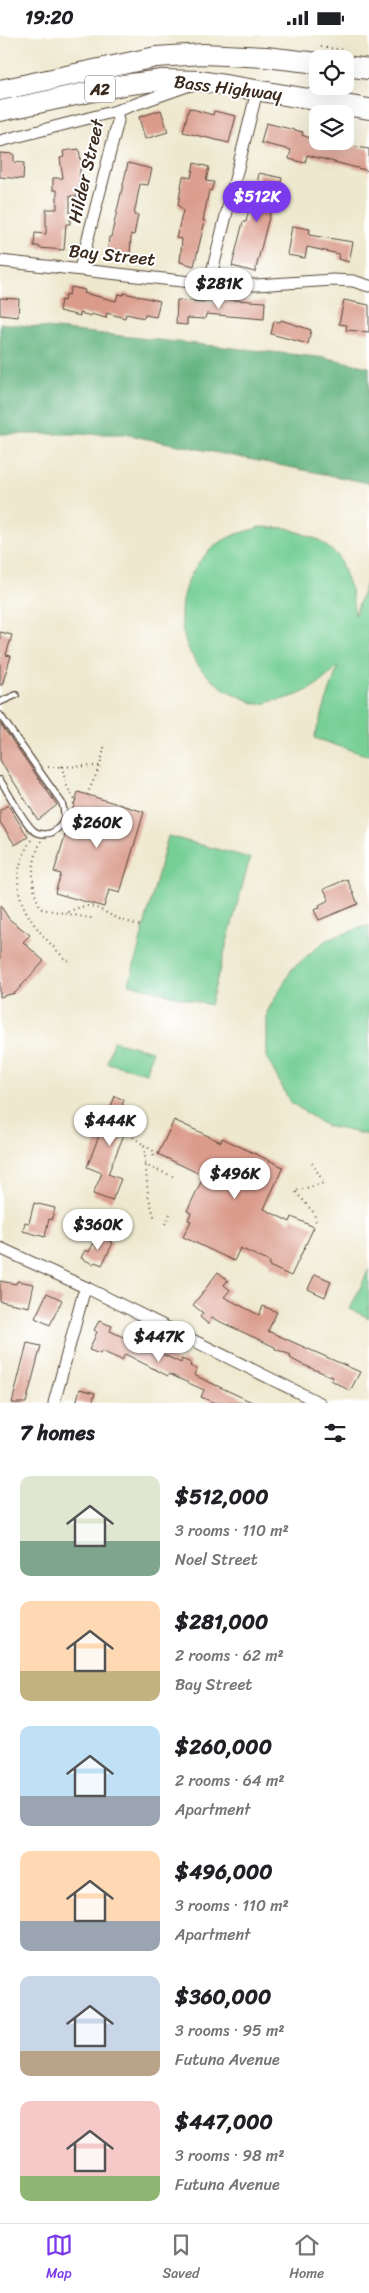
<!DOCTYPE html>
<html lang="en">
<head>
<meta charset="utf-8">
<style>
  :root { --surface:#fff; --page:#f2f2f2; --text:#202124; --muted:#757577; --line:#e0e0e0; --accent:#7c3aed }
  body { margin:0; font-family:Sriracha,sans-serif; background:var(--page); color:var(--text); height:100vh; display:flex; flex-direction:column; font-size:19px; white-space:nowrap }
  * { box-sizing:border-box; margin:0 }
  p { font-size:16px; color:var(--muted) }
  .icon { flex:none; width:28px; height:28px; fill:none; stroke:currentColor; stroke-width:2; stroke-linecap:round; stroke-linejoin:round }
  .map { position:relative; height:1368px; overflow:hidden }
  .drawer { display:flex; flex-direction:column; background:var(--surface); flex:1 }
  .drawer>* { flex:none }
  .fabs { position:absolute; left:309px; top:15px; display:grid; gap:10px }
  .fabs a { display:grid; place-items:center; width:45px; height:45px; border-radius:10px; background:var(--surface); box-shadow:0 5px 20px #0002; font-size:25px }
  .price { position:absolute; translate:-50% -42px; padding:0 11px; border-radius:18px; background:#fff; color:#222; font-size:16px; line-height:32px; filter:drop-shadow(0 1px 2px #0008) }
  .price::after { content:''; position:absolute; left:50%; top:30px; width:15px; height:11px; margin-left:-8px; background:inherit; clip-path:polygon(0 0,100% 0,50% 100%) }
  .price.selected { background:var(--accent); color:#fff }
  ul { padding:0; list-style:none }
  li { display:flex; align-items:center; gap:15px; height:125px; padding:0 20px }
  li span { display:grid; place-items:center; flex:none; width:140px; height:100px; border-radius:10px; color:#555 }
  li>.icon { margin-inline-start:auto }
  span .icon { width:60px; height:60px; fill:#fffc; stroke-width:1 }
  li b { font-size:21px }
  h2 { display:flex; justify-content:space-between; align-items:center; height:60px; padding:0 20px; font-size:21px }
  .status { display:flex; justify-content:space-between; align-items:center; height:35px; padding:0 25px; background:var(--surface); direction:ltr }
  .status svg { height:14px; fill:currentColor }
  .dock { display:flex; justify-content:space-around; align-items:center; height:70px; border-top:1px solid var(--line); background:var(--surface); font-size:14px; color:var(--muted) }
  .dock a { display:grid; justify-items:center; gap:2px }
  .dock .selected { color:var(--accent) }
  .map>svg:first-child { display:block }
  .green { fill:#76cf95; stroke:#587c5a }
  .forest { fill:#60b27e; stroke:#4e6e4e }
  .building { fill:#da9b8b }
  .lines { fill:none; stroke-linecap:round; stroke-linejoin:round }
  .lane-casing { stroke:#564638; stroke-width:8 }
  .street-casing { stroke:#564638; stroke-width:13 }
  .highway-casing { stroke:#564638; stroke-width:22 }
  .path { stroke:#564638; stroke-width:2; stroke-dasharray:1 4; stroke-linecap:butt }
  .lane { stroke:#fff; stroke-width:5.5 }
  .street { stroke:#fff; stroke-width:11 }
  .highway { stroke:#fff; stroke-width:20 }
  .labels { text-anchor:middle; stroke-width:4; stroke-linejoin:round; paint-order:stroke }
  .shield { fill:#fff; stroke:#766a62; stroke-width:1 }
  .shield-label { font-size:16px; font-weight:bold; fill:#3b2a1e }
  .street-label { font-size:18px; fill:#3b2a1e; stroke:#fff }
</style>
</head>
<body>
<div class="status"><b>19:20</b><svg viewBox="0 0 49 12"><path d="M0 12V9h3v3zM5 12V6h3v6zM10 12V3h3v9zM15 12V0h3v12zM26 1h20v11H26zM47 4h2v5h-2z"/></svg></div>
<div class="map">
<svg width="369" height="1368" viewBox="0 0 369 1368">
  <rect width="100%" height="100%" fill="#fff"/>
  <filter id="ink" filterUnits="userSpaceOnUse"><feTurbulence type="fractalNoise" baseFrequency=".02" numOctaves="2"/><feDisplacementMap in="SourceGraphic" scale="10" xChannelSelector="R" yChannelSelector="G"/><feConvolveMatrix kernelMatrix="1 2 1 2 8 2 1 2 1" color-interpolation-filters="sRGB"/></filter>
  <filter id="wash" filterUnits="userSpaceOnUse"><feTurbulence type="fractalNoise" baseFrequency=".0096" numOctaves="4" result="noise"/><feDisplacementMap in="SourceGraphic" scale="20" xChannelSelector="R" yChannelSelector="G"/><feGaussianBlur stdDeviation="1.12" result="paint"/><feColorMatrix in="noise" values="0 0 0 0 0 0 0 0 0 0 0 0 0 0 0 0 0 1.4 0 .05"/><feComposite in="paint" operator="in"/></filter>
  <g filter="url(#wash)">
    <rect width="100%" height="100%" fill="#eee8ce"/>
    <g class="green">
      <path d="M 259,492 L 287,493 L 319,505 L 338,521 L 351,555 L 355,580 L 369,539 L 369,721 L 314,703 L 338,631 C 319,651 301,662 273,666 C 268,667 263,670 258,669 C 253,668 246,664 241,662 C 179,638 160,565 208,517 C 217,508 229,501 241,498 C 247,496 253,495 259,492 Z"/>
      <polygon points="168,801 250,823 210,970 129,949"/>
      <polygon points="369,890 369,1100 326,1091 290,1067 267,1023 267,977 292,934 326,905"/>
      <polygon points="113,1006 152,1016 147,1038 107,1028"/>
      <polygon points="369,1234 369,1283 350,1274"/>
    </g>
    <polygon class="forest" points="0,288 327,323 369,332 369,448 123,399 0,399"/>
    <g id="blocks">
      <g class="building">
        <polygon points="189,73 213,80 214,76 236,81 229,108 183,97"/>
        <polygon points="161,75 168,97 145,104 139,82"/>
        <polygon points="266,88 303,97 302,100 318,106 369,114 369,136 307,120 305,128 289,124 291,115 261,108"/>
        <polygon points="79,114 81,126 86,125 87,133 80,134 79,161 70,161 70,189 66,189 64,215 39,213 39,211 34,211 35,198 46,199 46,174 57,174 57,155 53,155 53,143 63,143 60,123 64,122 63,116"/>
        <polygon points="0,118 14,119 14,127 24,128 23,144 0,142"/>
        <polygon points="128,128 152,134 148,150 140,149 134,180 138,180 134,200 131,199 130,224 107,222 109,202 111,202"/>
        <polygon points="194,128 209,132 206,146 214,147 211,156 209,155 203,186 205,186 194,231 180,227 182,204 176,203 183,176 178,170 183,141 191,143"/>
        <polygon points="259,138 282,143 280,151 285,152 283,161 275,159 255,237 232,231 243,187 246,187 252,162 255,162"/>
        <polygon points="292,191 310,194 309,200 353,207 349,227 338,224 339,219 307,212 305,223 287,220"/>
        <polygon points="71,252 85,255 84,258 116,266 118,259 123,260 124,258 160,266 156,282 145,280 144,283 126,279 125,283 107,278 106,283 91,279 91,281 80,278 80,281 59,276 61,265 64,266 66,259 69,260"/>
        <polygon points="0,263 19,264 18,282 0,280"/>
        <polygon points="221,264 265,267 264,284 206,279 205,284 187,283 187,290 176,289 177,265 220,268"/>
        <polygon points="344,265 369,270 369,297 346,295 347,290 339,289"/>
        <polygon points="281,285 311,295 308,309 271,299 274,286 280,287"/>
        <polygon points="0,597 12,600 6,620 11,621 2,650 0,650"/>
        <polygon points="0,688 57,770 38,785 0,725"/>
        <polygon points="78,757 144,777 120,858 109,855 104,872 55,858 61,839 54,837"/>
        <polygon points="8,770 28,802 15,810 0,787 0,775"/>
        <polygon points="347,844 358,869 319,885 314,875 320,873 319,870 329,865 324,854"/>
        <polygon points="0,870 9,884 30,900 23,907 44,926 15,958 0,962"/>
        <polygon points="115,1061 124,1065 122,1070 134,1075 108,1139 121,1144 112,1166 93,1159 102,1138 87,1132 105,1085 101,1084 106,1072 110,1074"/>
        <polygon points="174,1085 221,1107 222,1103 283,1132 264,1174 290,1187 292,1182 314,1192 291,1241 269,1231 270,1227 240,1213 234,1226 183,1202 191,1186 188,1185 191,1178 187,1176 204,1141 158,1119"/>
        <polygon points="34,1168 55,1173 52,1185 49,1184 45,1202 23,1196 25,1187 29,1188"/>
        <polygon points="98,1200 113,1208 102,1230 95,1227 93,1229 81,1223 85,1215 89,1217"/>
        <polygon points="218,1237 228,1245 224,1250 230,1255 224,1262 259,1280 263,1271 277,1277 268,1296 360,1337 350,1356 331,1345 333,1342 301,1329 290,1323 291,1320 275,1314 275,1312 212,1283 208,1289 200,1282 203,1278 193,1270"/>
        <polygon points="315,1239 331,1246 325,1262 308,1254"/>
        <polygon points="0,1246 16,1249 17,1246 34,1249 29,1272 0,1266"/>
        <polygon points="47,1258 62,1265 50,1290 35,1283"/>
        <polygon points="99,1286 112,1291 110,1296 152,1315 153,1312 162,1316 160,1318 181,1328 182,1324 191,1328 190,1331 197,1334 194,1340 254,1368 215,1368 201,1362 204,1355 169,1339 168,1341 125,1319 122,1325 101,1316 100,1319 89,1315 97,1297 94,1295"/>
        <polygon points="27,1308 41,1311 26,1368 12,1368"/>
        <polygon points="80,1354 95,1358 92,1368 76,1368"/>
      </g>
    </g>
  </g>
  <g filter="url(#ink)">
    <use href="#blocks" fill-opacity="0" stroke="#564638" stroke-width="1"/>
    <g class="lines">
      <defs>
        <g id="lane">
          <polyline points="0,667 16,660"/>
          <path d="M 0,680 L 62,768 C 65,778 66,786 58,793 C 52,800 40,801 33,795 C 22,785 9,758 0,745"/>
        </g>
        <g id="street">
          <polyline points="0,106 116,76 187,51"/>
          <polyline points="0,226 209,249 256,250 333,245 353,246 369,251"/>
          <polyline points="80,234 118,86 116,76"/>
          <polyline points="209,249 257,56"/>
          <polyline points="0,1213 87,1253 320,1368"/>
          <polyline points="54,1368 83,1260 87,1253"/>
        </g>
        <g id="highway">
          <polyline points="345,31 369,34"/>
          <polyline points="0,55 156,22 203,19 266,22 318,28"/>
          <polyline points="0,76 123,50 162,45 201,46 369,74"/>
        </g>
      </defs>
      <use href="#lane" class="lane-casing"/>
      <use href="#street" class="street-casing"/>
      <use href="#highway" class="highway-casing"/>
      <g class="path">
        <polyline points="321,12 346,15"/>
        <polyline points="62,731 66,749 75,767 71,772"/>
        <polyline points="48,732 100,731"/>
        <polyline points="87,760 100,731 105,709"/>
        <path d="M 31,805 C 0,856 30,888 65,924 L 69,926"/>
        <path d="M 41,806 C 31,828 29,854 42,874 L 95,884"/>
        <path d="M 68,877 C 92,866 93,872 115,882 C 123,886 133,888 142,891"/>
        <polyline points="133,1102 144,1110 148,1160 155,1184"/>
        <polyline points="144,1110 153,1116 154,1125"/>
        <polyline points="312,1128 324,1148 295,1156 314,1178 316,1187"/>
        <polyline points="144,1130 175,1142"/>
        <polyline points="165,1189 171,1177"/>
      </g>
      <use href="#lane" class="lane"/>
      <use href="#street" class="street"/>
      <use href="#highway" class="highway"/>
    </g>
  </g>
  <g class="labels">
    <rect class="shield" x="85" y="40.5" width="30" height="27" rx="4"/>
    <g class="shield-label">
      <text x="100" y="60">A2</text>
    </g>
    <g class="street-label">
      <text transform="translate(228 53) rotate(7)" y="6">Bass Highway</text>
      <text transform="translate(86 136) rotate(-77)" y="6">Hilder Street</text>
      <text transform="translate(112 220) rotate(6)" y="6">Bay Street</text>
    </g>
  </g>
</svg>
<div class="fabs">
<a><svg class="icon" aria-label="locate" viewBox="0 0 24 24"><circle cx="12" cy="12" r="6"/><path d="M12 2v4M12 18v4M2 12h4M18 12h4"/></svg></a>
<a><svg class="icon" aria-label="layers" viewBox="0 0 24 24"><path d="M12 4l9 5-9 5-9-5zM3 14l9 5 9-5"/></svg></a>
</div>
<b class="price selected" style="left:257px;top:188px">$512K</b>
<b class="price" style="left:219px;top:275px">$281K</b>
<b class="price" style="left:97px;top:814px">$260K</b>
<b class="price" style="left:110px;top:1112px">$444K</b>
<b class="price" style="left:235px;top:1165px">$496K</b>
<b class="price" style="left:98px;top:1216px">$360K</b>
<b class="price" style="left:159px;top:1328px">$447K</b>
</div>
<section class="drawer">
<h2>7 homes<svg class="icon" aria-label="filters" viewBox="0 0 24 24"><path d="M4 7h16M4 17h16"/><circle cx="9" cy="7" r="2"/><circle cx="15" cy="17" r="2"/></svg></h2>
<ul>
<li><span style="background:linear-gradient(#dfe7d0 65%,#7fa58c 0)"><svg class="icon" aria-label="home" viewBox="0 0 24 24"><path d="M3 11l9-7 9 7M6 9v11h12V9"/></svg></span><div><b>$512,000</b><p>3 rooms · 110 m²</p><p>Noel Street</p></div></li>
<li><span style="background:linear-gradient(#ffd9b3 70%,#c2b280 0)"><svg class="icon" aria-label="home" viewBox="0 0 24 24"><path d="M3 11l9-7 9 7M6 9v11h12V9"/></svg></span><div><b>$281,000</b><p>2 rooms · 62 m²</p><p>Bay Street</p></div></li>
<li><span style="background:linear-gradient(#bfe0f5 70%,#9aa5b1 0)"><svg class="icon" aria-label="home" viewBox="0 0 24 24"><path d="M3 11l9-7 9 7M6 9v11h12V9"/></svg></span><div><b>$260,000</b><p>2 rooms · 64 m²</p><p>Apartment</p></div></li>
<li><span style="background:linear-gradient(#ffd9b3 70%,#9aa5b1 0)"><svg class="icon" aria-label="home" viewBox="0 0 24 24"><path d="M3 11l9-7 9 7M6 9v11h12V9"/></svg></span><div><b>$496,000</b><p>3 rooms · 110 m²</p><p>Apartment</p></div></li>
<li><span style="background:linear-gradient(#c9d6e8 75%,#b9a48a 0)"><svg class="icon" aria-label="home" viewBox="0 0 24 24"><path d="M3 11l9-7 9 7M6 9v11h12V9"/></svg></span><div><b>$360,000</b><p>3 rooms · 95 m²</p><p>Futuna Avenue</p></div></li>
<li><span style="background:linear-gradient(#f6c9c9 75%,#8fb573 0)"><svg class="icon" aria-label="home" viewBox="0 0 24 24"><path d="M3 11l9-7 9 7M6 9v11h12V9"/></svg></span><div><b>$447,000</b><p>3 rooms · 98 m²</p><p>Futuna Avenue</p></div></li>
</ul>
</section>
<nav class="dock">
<a class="selected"><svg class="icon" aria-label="map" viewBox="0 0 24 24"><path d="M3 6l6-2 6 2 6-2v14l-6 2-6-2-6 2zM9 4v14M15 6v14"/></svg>Map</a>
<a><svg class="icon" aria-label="saved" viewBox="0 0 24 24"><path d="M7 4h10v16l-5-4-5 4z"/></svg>Saved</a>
<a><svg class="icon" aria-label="home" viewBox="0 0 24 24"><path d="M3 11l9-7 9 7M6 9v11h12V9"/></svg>Home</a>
</nav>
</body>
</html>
